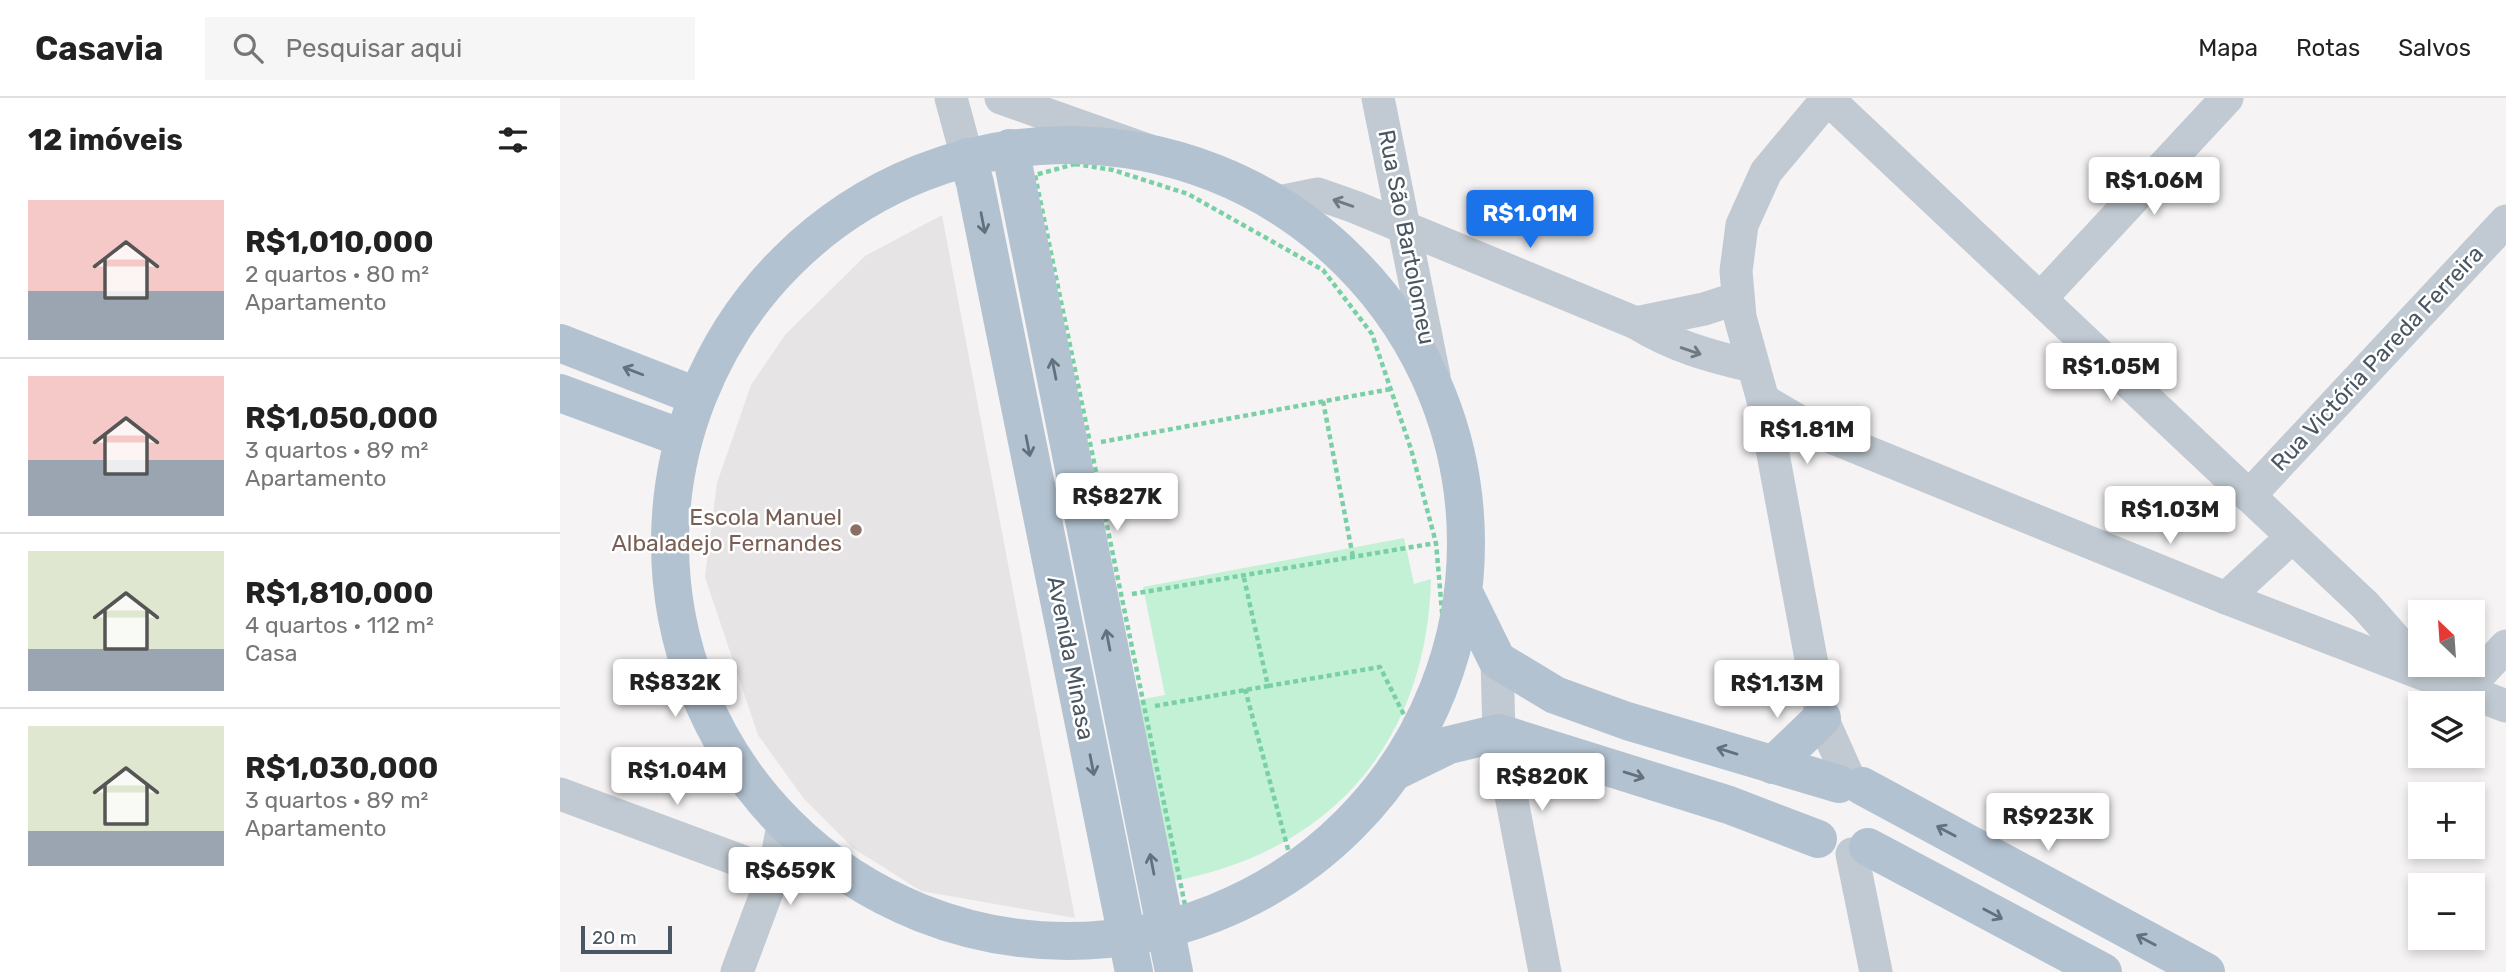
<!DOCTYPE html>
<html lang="pt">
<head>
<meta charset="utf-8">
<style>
  :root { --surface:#fff; --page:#f6f6f6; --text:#222; --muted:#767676; --line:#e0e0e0; --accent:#1a73e8 }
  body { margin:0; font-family:Rubik,sans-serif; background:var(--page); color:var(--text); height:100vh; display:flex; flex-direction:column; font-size:26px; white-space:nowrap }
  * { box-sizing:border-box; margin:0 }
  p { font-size:23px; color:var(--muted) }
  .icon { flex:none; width:38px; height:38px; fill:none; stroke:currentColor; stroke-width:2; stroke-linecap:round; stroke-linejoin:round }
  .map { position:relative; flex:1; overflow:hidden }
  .side { display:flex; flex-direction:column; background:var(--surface); width:560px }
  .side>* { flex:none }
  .needle { width:46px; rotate:335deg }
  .controls { position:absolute; left:1848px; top:502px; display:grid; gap:14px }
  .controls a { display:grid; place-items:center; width:77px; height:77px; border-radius:0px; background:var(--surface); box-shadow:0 4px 10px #0003; font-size:35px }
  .scale { position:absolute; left:21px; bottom:18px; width:91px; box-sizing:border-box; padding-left:7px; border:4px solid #4a5661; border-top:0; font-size:19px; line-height:24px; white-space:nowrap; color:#4a5661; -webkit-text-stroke:5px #fff; paint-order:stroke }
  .price { position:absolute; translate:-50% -60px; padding:0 16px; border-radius:7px; background:#fff; color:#222; font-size:23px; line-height:46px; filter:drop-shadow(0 2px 4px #0008) }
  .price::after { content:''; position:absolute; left:50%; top:42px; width:21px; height:16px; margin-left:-10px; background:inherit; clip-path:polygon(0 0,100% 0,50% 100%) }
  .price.on { background:var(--accent); color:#fff }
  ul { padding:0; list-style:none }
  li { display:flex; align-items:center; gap:21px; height:175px; padding:0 28px }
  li+li { border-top:2px solid var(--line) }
  li span { display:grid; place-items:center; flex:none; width:196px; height:140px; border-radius:0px; color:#555 }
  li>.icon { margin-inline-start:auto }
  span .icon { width:84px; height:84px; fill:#fffc; stroke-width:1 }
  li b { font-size:30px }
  h2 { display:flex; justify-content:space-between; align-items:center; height:84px; padding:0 28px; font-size:30px }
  header { display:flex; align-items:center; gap:42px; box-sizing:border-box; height:98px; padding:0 35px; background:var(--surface); border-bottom:2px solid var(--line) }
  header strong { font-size:33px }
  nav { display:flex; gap:38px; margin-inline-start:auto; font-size:24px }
  .search { width:490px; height:63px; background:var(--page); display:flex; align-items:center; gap:18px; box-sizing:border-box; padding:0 24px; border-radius:0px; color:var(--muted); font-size:26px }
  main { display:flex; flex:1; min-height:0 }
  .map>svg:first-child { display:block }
  .education { fill:#e6e4e5 }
  .green { fill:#c3f1d5 }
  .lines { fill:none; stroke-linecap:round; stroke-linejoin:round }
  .path { stroke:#7ad0a6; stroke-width:4.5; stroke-dasharray:5 3.5; stroke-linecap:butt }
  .minor { stroke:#c1cad2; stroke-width:33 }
  .major { stroke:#b3c2d1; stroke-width:38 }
  .oneway { stroke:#6e7983 }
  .oneway2 { stroke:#64717d }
  .education-dot { fill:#8d6e63; stroke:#fff; stroke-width:2.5 }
  .labels { text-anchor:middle; stroke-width:5; stroke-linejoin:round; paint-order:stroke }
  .street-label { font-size:23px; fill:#4a5661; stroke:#fff }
  .education-label { font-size:23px; fill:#785e54; stroke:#fff; text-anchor:end }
</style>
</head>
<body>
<header>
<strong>Casavia</strong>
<div class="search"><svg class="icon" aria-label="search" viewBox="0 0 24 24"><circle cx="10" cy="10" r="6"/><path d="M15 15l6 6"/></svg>Pesquisar aqui</div>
<nav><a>Mapa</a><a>Rotas</a><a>Salvos</a></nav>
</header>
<main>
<section class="side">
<h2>12 imóveis<svg class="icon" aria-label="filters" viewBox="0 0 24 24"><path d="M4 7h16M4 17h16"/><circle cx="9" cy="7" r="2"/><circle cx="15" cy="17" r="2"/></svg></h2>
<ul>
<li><span style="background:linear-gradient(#f6c9c9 65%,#9aa5b1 0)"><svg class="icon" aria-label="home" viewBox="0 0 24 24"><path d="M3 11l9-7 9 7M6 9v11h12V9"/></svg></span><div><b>R$1,010,000</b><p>2 quartos · 80 m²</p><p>Apartamento</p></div></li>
<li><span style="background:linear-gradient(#f6c9c9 60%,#9aa5b1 0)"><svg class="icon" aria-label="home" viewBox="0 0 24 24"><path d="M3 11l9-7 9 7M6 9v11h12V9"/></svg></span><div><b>R$1,050,000</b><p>3 quartos · 89 m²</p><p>Apartamento</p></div></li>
<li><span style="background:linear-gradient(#dfe7d0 70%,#9aa5b1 0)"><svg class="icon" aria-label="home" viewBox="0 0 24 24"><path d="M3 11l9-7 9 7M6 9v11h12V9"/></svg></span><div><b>R$1,810,000</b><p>4 quartos · 112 m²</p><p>Casa</p></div></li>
<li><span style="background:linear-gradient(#dfe7d0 75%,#9aa5b1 0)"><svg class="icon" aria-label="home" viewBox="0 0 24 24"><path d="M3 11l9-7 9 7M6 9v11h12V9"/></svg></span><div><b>R$1,030,000</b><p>3 quartos · 89 m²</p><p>Apartamento</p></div></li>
</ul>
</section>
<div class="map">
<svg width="1946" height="874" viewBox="0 0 1946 874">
  <rect width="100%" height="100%" fill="#f5f3f3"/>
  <polygon class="education" points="382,117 515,820 361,793 293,750 244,701 198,637 145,479 157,385 191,287 225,237 305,158"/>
  <path class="green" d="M 844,440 L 854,486 L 871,481 C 867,643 772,753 614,783 L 578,602 L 605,597 L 583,489 Z"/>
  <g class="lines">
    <g class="path">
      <polygon points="515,66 553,72 628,96 763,172 812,236 851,351 876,445 883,525 867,585 849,626 812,687 783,726 746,758 685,793 627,817 475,77"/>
      <polyline points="763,303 793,459"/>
      <polyline points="541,344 831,291"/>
      <polyline points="572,496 876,445"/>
      <polyline points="708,588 820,569 848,625"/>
      <polyline points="685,591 732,766"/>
      <polyline points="595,608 708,588 684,480"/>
    </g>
    <g class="minor">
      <polyline points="391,0 407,59"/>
      <polyline points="441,0 593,54"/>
      <polyline points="818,0 874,278"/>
      <polyline points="1268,0 1206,74 1182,127 1176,173 1180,219 1203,302 1262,620 1291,685"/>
      <polyline points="1268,1 1805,507 1867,577"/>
      <path d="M 719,104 L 758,96 L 795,109 L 1076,225 C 1113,248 1149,258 1192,268"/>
      <polyline points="1481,200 1667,0"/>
      <polyline points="1076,225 1144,211 1178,200"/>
      <polyline points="1203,302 1256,333 1666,500 1946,608"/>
      <polyline points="1689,398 1946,123"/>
      <polyline points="1666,500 1732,439"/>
      <polyline points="937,562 939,635 985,874"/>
      <polyline points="1904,593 1946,548"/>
      <polyline points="0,696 214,775"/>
      <polyline points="1292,756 1316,874"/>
      <polyline points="177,874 214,775 223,727"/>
    </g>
    <g class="major">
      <circle cx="508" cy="445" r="398"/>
      <polyline points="450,50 614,874"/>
      <polyline points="407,59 415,85 574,874"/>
      <polyline points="0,245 136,298"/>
      <polyline points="0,295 122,340"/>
      <polyline points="906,499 937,562 995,597 1067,623 1279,686"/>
      <polyline points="1213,667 1262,620"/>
      <polyline points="838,672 889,647 939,635 1169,707 1258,741"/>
      <polyline points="1302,688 1646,874"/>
      <polyline points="1308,749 1543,874"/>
    </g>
  </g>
  <defs><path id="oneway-shaft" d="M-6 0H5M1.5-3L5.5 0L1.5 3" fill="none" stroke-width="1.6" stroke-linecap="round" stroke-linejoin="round" transform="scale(1.75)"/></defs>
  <g class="oneway">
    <use href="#oneway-shaft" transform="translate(783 105) rotate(-161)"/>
    <use href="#oneway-shaft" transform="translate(1131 253) rotate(19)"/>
  </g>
  <g class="oneway2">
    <use href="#oneway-shaft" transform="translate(423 125) rotate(79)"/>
    <use href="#oneway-shaft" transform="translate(494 271) rotate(-101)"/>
    <use href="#oneway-shaft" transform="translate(73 273) rotate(-159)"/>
    <use href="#oneway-shaft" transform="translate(468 348) rotate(79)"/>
    <use href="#oneway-shaft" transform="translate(548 542) rotate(-101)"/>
    <use href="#oneway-shaft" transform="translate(1167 653) rotate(-163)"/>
    <use href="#oneway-shaft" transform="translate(532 667) rotate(79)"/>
    <use href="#oneway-shaft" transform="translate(1074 677) rotate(17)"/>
    <use href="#oneway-shaft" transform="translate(1386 733) rotate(-152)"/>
    <use href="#oneway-shaft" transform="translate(592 766) rotate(-101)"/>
    <use href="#oneway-shaft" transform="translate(1433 816) rotate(28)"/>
    <use href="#oneway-shaft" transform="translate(1586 842) rotate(-152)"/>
  </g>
  <circle class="education-dot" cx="296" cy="432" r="7"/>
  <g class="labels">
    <g class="street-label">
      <text transform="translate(847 139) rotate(79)" y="8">Rua São Bartolomeu</text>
      <text transform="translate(1817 260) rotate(-47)" y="8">Rua Victória Pareda Ferreira</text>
      <text transform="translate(511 560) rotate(79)" y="8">Avenida Minasa</text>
    </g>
    <g class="education-label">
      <text x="282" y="427">Escola Manuel<tspan x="282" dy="26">Albaladejo Fernandes</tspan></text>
    </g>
  </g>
</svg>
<div class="controls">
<a><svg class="needle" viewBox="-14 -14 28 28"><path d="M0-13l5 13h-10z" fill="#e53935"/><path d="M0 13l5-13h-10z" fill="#767676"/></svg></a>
<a><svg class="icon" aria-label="layers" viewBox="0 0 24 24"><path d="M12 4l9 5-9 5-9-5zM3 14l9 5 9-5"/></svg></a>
<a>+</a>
<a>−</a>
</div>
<div class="scale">20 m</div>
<b class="price" style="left:1594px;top:119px">R$1.06M</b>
<b class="price on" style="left:970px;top:152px">R$1.01M</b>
<b class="price" style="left:1551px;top:305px">R$1.05M</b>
<b class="price" style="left:1247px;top:368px">R$1.81M</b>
<b class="price" style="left:557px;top:435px">R$827K</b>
<b class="price" style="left:1610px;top:448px">R$1.03M</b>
<b class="price" style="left:115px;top:621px">R$832K</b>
<b class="price" style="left:1217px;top:622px">R$1.13M</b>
<b class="price" style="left:117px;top:709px">R$1.04M</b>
<b class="price" style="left:982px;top:715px">R$820K</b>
<b class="price" style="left:1488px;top:755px">R$923K</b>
<b class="price" style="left:230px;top:809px">R$659K</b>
</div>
</main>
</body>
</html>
